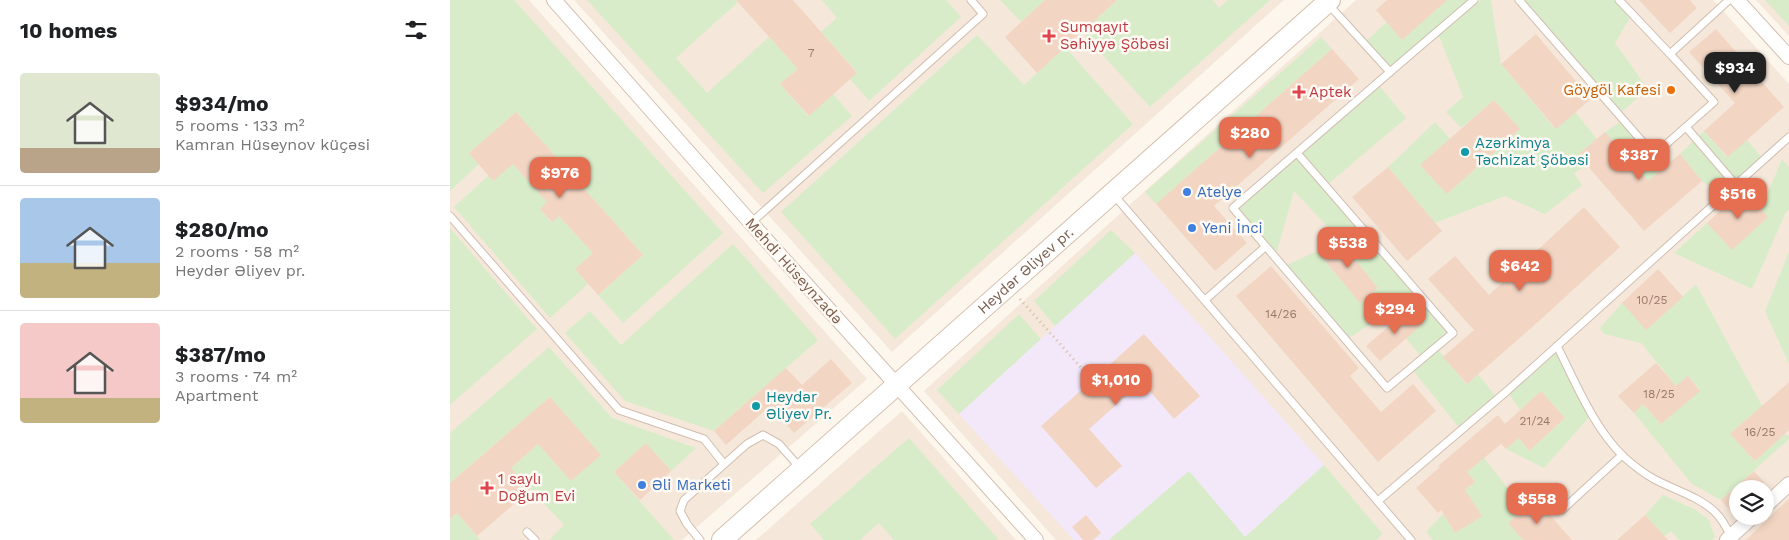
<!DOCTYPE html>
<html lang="en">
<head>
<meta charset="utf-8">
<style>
  :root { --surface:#fff; --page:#f2f2f2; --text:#202124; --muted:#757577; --line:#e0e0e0; --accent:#e76f51 }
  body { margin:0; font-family:"Work Sans",sans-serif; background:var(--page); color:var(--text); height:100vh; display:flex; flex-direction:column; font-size:19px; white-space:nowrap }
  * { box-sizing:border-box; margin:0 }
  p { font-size:16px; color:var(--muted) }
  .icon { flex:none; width:28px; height:28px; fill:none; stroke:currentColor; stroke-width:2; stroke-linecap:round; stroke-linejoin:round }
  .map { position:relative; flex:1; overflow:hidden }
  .sheet { display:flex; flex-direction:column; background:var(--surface); width:450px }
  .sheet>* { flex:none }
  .fabs { position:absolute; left:1279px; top:480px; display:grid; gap:10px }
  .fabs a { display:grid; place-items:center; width:45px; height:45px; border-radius:50%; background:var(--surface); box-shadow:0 2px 8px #0003; font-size:25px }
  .price { position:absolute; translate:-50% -42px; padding:0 11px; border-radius:10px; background:var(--accent); color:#fff; font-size:16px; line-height:32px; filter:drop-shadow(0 1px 2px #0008) }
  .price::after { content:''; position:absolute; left:50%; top:30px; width:15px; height:11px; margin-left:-8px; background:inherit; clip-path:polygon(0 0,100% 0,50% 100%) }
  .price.active { background:#222; color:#fff }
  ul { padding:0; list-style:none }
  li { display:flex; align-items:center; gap:15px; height:125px; padding:0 20px }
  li+li { border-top:1px solid var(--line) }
  li span { display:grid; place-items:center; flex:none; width:140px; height:100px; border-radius:5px; color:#555 }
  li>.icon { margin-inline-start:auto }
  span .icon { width:60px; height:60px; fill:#fffc; stroke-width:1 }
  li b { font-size:21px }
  h2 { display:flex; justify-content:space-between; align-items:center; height:60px; padding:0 20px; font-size:21px }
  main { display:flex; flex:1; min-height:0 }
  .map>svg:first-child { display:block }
  .residential { fill:#f5e8da; fill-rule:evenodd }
  .education { fill:#f3e8fa }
  .green { fill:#d8ecc9 }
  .building { fill:#f3d5c3 }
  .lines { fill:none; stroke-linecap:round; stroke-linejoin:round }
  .service-casing { stroke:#d1beb0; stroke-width:9 }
  .minor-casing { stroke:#d1beb0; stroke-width:16 }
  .secondary-casing { stroke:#d6c0b0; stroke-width:22 }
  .path { stroke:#d9b8a5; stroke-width:3; stroke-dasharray:1 4; stroke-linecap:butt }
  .service { stroke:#fff; stroke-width:7 }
  .minor { stroke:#fff; stroke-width:14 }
  .secondary { stroke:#fff; stroke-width:20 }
  .health-dot { fill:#e0444e; stroke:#fffaf3; stroke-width:2 }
  .food-dot { fill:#e8710a; stroke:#fffaf3; stroke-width:2 }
  .culture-dot { fill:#0f9aa8; stroke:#fffaf3; stroke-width:2 }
  .shop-dot { fill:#3f7fe0; stroke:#fffaf3; stroke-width:2 }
  .labels { text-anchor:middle; stroke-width:5; stroke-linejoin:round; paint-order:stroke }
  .number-label { font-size:12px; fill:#987a6a }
  .health-label { font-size:15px; fill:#be3a42; stroke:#fffaf3; text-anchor:start }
  .food-label { font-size:15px; fill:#c56008; stroke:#fffaf3; text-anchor:end }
  .culture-label { font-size:15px; fill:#0d838f; stroke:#fffaf3; text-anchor:start }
  .shop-label { font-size:15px; fill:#366cbe; stroke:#fffaf3; text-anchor:start }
  .street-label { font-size:15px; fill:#7a5c4d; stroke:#fffaf3 }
</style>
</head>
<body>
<main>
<section class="sheet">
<h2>10 homes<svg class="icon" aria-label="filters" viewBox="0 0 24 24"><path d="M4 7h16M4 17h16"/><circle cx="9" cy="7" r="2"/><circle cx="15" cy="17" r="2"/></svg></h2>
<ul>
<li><span style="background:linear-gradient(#dfe7d0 75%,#b9a48a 0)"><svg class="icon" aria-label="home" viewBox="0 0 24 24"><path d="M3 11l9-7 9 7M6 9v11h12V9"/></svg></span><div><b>$934/mo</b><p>5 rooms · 133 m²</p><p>Kamran Hüseynov küçəsi</p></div></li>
<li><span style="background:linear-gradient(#a9c7e8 65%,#c2b280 0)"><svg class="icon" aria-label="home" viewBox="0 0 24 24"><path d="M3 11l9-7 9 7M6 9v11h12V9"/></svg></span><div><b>$280/mo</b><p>2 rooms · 58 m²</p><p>Heydər Əliyev pr.</p></div></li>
<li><span style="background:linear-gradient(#f6c9c9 75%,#c2b280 0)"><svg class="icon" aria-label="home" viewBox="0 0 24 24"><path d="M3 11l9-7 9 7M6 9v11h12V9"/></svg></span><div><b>$387/mo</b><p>3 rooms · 74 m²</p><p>Apartment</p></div></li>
</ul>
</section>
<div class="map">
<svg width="1339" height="540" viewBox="0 0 1339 540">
  <rect width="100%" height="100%" fill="#fdf6ec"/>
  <g class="residential">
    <polygon points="0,0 79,0 417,379 232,540 0,540"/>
    <polygon points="124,0 834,0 442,352"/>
    <path d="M 906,0 L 1263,0 L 1339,84 L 1339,540 L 606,540 L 474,391 ZM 1288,489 L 1315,489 L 1315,516 L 1288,516 Z"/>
    <polygon points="1306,0 1339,0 1339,36"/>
    <polygon points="452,411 566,540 306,540"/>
  </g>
  <polygon class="education" points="685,253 874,465 795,537 739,471 659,540 624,540 509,414"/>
  <g class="green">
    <polygon points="0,0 64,0 273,233 173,323 148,295 193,255 66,112 20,153 29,164 0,191"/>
    <polygon points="137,0 286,0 288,2 226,58 257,93 319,37 348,69 330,84 358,116 383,94 402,116 313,193"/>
    <polygon points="372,0 496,0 511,17 419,101 400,79 407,72 371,32 387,18"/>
    <polygon points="550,0 595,0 571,22"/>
    <polygon points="667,0 763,0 769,8 778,0 820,0 700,107 632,32"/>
    <polygon points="997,0 1017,0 1020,4 940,72 914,43 937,22"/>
    <polygon points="1031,0 1041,0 1051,64 1105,129 1125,112 1147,139 1128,155 1137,165 1124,173 1132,185 1095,214 1055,196 985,223 938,167 985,122 1000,139 971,165 997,194 1070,129 1044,100 1011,128 996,112 1013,97 989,36"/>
    <polygon points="1069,0 1169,0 1182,14 1165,43 1198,89 1169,114"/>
    <polygon points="1315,0 1339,0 1339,26"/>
    <polygon points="527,35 574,85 615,47 683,124 445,339 331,212"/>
    <polygon points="871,37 882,49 706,204 695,192"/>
    <polygon points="927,83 956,118 876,186 1003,333 986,347 1016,384 1028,374 1048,399 1011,430 961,368 972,358 956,338 973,323 954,302 896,340 833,267 867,251 910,303 928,288 886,236 844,191 825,258 783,208"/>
    <polygon points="1174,120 1215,166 1198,181 1155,132"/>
    <polygon points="1254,131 1277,157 1297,140 1313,159 1272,195 1252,181 1230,154"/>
    <polygon points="1332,159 1339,167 1339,210 1336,212 1302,289 1224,253 1257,223 1282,249 1318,217 1311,209"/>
    <polygon points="63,164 97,202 90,209 101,222 109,216 143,253 125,269 138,284 100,318 4,207 39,175"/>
    <polygon points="0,228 87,329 0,405"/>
    <polygon points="661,230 685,253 605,326 584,301"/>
    <polygon points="283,244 368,340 264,431 175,401 115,333 140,311 171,345"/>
    <polygon points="1339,252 1339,364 1315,311"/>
    <polygon points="1246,284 1312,406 1280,434 1305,461 1334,434 1339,436 1339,439 1271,500 1242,484 1184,413 1193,404 1211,424 1250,390 1238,376 1226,386 1191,343 1154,334 1150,328 1172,303 1197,329"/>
    <polygon points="569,314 591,339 509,414 487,390"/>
    <polygon points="1107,346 1142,414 1094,468 1056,449 1069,438 1079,451 1115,418 1091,391 1070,410 1057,391"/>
    <polygon points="99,347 162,418 246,448 221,471 196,443 164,472 224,540 99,540 114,525 61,468 88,444 121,481 150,455 100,397 0,483 0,433"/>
    <polygon points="459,438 549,540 444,540 429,523 410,540 374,540 360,524"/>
    <polygon points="1034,458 1070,504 1066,516 1058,523 1073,540 983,540 976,532 993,514 1005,533 1031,516 1020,498 1011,493 1025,482 1017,472"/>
    <polygon points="874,465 933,534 926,540 659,540 739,471 795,537"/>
    <polygon points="1213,495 1246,510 1259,520 1265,537 1262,540 1229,540 1221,531 1214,536 1195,515"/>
    <polygon points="7,513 30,540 0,540 0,519"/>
  </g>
  <g class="building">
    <polygon points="286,0 343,0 407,73 359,116 330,84 348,69"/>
    <polygon points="595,0 667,0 587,73 555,37"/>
    <polygon points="937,0 997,0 952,40 926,10"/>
    <polygon points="1189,0 1240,0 1247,8 1220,33"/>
    <polygon points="1266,29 1334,107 1278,157 1254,131 1285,103 1239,52"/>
    <polygon points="1086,34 1141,99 1106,129 1051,64"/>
    <polygon points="882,49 909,79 764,206 797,243 765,271 706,204"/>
    <polygon points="1044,100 1070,129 997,194 970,165"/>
    <polygon points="66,112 193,255 148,295 125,269 143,253 109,216 102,222 90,209 97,202 63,164 43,181 19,153"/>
    <polygon points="1155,132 1198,181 1230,154 1252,181 1194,231 1128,155"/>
    <polygon points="938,167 992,231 957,261 902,197"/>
    <polygon points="1294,189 1318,217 1282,250 1257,223"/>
    <polygon points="1134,207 1170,247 1088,322 1017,384 993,357 1024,330 978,279 1005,256 1039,295"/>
    <polygon points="886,236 928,288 910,303 867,251"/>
    <polygon points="821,266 909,368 900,376 931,412 963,384 986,411 928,462 786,296"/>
    <polygon points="1208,269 1233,297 1196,330 1172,303"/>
    <polygon points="960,308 973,324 930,361 916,346"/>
    <polygon points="694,334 750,396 724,419 692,382 639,429 672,466 646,488 591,426"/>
    <polygon points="381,359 402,383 344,433 320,406 276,445 264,431 336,368 352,385"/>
    <polygon points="1206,363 1226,386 1238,376 1250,391 1211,424 1193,404 1184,413 1168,396"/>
    <polygon points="1339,382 1339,430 1305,461 1280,434"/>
    <polygon points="1091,391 1115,418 1079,451 1069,438 1056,449 1051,444 1017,472 1025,482 1015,490 1032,516 1005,533 991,510 988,513 966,488 990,467 988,466 1048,415 1055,424"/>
    <polygon points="100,397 151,455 121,481 88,444 61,468 80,490 27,536 7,513 0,519 0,483"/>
    <polygon points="196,443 221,471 190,500 164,472"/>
    <polygon points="1304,471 1320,489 1288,489 1287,519 1271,500"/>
    <polygon points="1086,499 1122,540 1073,540 1058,523"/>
    <polygon points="1339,499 1339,540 1296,540 1326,511"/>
    <polygon points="636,515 651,533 643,540 633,540 622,527"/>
    <polygon points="1195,515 1218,540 1167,540"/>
  </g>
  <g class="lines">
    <defs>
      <g id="service">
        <polyline points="1069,0 1204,155 1264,102 1220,54"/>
        <polyline points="1169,0 1220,54 1279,0"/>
        <polyline points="879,5 940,72 1024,0"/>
        <polyline points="1236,127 1285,184"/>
        <polyline points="847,153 1003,333 937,388 783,208 940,72"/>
        <polyline points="663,194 961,540"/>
        <polyline points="0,216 169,410 254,439 274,464"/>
        <polyline points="301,223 533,14 521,0"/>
        <polyline points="755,300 815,247"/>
        <path d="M 1107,346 C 1126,383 1143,427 1174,457 C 1183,465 1193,473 1204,479 C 1224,490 1248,496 1265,512 C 1272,519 1277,528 1281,537"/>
        <polyline points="928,501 1057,391 1339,137"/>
        <polyline points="1112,510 1172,455"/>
        <polyline points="77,532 85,540"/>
        <polyline points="250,540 237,524 230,511 234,500 297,444 313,435 329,444 351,469"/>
      </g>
      <g id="minor">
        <polyline points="104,0 301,223 586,540"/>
        <polyline points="1287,0 1339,57"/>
        <polyline points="1315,506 1339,484"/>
        <polyline points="1277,540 1303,516"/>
      </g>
      <g id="secondary">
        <path id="s1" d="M 272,540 L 880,0"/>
      </g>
    </defs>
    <use href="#service" class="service-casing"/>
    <use href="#minor" class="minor-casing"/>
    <use href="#secondary" class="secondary-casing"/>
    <polyline class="path" points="570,299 642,380"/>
    <use href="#service" class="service"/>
    <use href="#minor" class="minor"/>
    <use href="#secondary" class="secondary"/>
  </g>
  <g class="health-dot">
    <path d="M596.5 28.5h5v5h5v5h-5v5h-5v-5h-5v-5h5z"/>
    <path d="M846.5 84.5h5v5h5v5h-5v5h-5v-5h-5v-5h5z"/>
    <path d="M34.5 480.5h5v5h5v5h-5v5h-5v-5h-5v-5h5z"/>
  </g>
  <circle class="food-dot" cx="1221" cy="90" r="5"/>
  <g class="culture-dot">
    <circle cx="1015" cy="152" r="5"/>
    <circle cx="306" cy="406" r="5"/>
  </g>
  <g class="shop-dot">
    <circle cx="737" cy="192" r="5"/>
    <circle cx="742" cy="228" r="5"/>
    <circle cx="192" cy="485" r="5"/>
  </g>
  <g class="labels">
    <g class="number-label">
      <text x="361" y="57">7</text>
      <text x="1202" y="304">10/25</text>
      <text x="831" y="318">14/26</text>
      <text x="1209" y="398">18/25</text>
      <text x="1085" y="425">21/24</text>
      <text x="1310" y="436">16/25</text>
    </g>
    <g class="health-label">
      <text x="610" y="32">Sumqayıt<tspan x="610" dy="17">Səhiyyə Şöbəsi</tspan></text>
      <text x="859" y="97">Aptek</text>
      <text x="48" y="484">1 saylı<tspan x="48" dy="17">Doğum Evi</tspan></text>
    </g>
    <g class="food-label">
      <text x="1211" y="95">Göygöl Kafesi</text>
    </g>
    <g class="culture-label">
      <text x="1025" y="148">Azərkimya<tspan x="1025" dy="17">Təchizat Şöbəsi</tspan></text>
      <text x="316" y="402">Heydər<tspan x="316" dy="17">Əliyev Pr.</tspan></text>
    </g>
    <g class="shop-label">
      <text x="747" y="197">Atelye</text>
      <text x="752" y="233">Yeni İnci</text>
      <text x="202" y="490">Əli Marketi</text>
    </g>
    <g class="street-label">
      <text dy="5" stroke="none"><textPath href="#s1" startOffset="406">Heydər Əliyev pr.</textPath></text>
      <text transform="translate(344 271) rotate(48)" y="5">Mehdi Hüseynzadə</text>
    </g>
  </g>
</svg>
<div class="fabs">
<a><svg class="icon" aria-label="layers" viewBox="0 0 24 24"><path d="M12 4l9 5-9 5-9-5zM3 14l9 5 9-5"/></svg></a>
</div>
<b class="price active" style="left:1285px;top:94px">$934</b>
<b class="price" style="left:800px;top:159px">$280</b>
<b class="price" style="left:1189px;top:181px">$387</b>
<b class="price" style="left:110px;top:199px">$976</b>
<b class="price" style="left:1288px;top:220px">$516</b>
<b class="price" style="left:898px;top:269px">$538</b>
<b class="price" style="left:1070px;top:292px">$642</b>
<b class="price" style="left:945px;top:335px">$294</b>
<b class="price" style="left:666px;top:406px">$1,010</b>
<b class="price" style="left:1087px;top:525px">$558</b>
</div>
</main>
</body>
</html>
